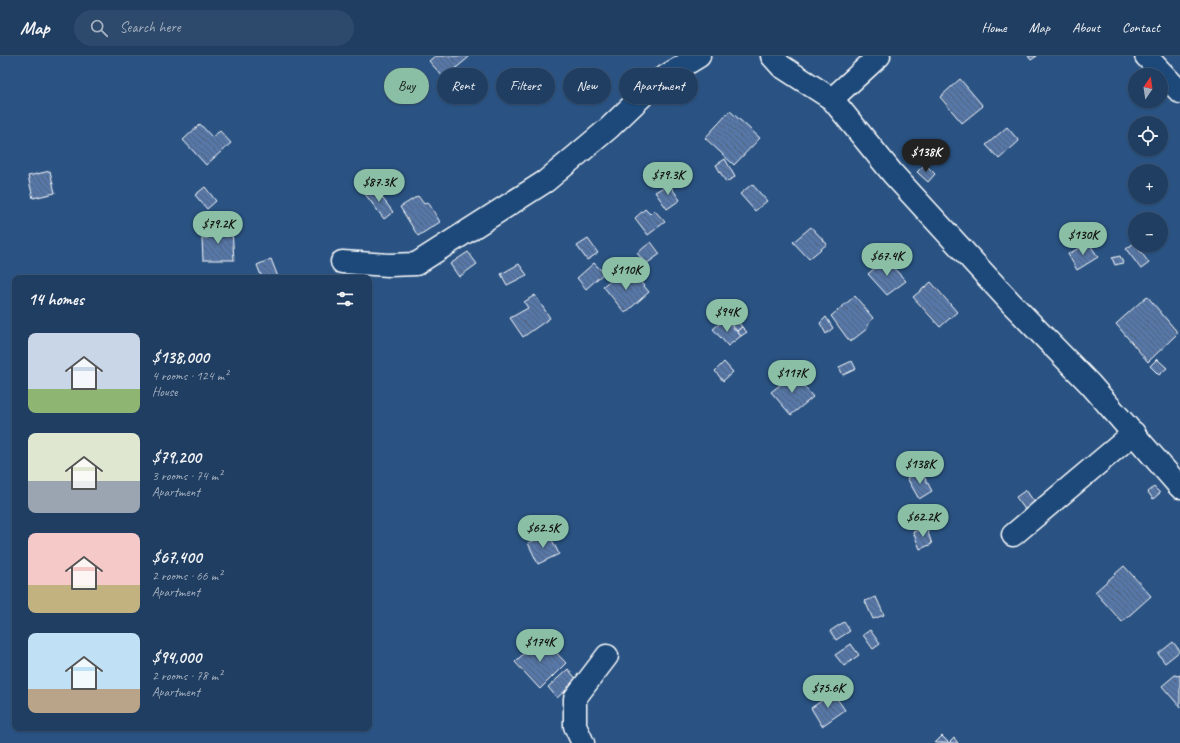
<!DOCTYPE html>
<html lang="en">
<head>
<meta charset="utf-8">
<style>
  :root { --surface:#203e62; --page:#2d496b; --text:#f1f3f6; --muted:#a2aebe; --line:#3d5777; --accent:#8abfa5 }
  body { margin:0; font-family:Caveat,sans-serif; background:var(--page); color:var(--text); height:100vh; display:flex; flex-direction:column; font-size:15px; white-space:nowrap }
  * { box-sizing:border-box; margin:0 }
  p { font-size:13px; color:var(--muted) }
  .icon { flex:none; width:22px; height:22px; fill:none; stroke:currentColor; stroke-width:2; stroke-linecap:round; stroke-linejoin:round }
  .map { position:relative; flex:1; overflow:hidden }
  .panel { position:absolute; left:12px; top:219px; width:360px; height:456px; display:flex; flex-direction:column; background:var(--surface); border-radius:8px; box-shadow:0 1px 3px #0004,0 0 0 1px var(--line) }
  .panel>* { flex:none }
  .banner { position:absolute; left:384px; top:12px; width:380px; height:36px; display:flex; gap:8px }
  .needle { width:26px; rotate:13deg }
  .controls { position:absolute; left:1128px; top:12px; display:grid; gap:8px }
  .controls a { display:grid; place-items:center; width:40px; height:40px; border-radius:50%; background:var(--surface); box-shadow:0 1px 3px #0004,0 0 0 1px var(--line); font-size:20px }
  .price { position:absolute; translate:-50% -34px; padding:0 9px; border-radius:14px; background:var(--accent); color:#111; font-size:13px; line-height:26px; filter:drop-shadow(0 1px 2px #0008) }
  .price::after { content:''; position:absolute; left:50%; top:24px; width:12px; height:9px; margin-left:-6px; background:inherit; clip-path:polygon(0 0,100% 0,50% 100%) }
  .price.selected { background:#222; color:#fff }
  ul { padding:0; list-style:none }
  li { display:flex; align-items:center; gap:12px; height:100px; padding:0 16px }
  li span { display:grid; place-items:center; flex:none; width:112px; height:80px; border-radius:8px; color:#555 }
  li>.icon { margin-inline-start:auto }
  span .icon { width:48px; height:48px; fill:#fffc; stroke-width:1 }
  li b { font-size:17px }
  h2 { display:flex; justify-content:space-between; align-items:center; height:48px; padding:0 16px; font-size:17px }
  .pill { padding:0 14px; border-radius:18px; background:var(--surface); box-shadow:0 1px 3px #0004,0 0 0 1px var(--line); font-size:14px; line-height:36px }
  .pill.selected { background:var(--accent); color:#111 }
  header { display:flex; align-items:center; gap:24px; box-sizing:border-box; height:56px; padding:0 20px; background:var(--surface); border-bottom:1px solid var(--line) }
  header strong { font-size:19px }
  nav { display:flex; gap:22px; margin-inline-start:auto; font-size:14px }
  .search { width:280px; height:36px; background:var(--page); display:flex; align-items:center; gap:10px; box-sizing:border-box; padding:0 14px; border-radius:22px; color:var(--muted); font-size:15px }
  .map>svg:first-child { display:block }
  .building { fill:url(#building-back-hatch); stroke:#fff }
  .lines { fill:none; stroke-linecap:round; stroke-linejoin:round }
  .minor-casing { stroke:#fff; stroke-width:25 }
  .minor { stroke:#1f4a7a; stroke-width:22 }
</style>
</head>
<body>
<header>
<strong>Map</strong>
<div class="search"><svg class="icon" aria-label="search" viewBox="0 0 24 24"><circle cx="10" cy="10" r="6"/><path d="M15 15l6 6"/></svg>Search here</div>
<nav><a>Home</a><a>Map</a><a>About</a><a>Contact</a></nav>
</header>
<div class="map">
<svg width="1180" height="687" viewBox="0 0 1180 687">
  <defs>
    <pattern id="building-back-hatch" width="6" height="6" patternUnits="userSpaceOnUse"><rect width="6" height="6" fill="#5777a7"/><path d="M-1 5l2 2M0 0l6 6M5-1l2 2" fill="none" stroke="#52627a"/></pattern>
  </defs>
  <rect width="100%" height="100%" fill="#2a5383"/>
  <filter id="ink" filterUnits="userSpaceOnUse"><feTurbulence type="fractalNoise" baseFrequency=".025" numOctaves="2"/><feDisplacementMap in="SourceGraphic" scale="8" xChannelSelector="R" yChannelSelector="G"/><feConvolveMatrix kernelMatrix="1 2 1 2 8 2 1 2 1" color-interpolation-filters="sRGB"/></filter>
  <g filter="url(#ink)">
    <g class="building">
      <polygon points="435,0 467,0 468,2 444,22 429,5"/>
      <polygon points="1028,0 1037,0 1031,4"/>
      <polygon points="960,23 983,50 962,67 940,41"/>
      <polygon points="730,55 760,82 734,109 705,82"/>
      <polygon points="200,68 212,81 220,75 231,87 206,109 183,84"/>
      <polygon points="1007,71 1019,85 999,103 986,89"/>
      <polygon points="725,103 735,121 726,126 716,109"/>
      <polygon points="925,108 935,118 928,126 917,116"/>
      <polygon points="50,115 55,137 33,142 28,120"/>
      <polygon points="669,128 680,144 667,153 655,136"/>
      <polygon points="752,128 767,145 755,155 740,138"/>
      <polygon points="205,131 216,145 207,153 195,139"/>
      <polygon points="374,131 393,156 384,163 365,138"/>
      <polygon points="418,140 424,148 428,146 440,166 418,180 400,151"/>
      <polygon points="645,153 650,158 654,154 665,166 648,179 635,162"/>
      <polygon points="811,171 827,188 809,203 793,186"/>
      <polygon points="208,172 232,173 234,204 203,204 202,182 208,182"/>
      <polygon points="588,183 598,197 587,204 577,190"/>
      <polygon points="651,186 660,198 646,208 637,197"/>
      <polygon points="1089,187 1098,201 1077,214 1068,198"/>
      <polygon points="1134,187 1149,207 1141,213 1126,193"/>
      <polygon points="468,196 477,208 459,221 450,208"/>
      <polygon points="1120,200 1123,207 1115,209 1112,202"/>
      <polygon points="271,203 278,221 262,222 257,209"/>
      <polygon points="885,203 906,225 887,239 868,218"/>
      <polygon points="594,207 604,217 586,233 577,222"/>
      <polygon points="519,208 527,219 507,229 501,218"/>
      <polygon points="624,214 634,226 638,223 649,236 625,257 603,230"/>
      <polygon points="931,226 957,256 940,271 913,241"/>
      <polygon points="535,239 550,262 523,281 510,262 528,252 524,246"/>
      <polygon points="855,240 873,262 867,270 868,272 850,286 831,260"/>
      <polygon points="1147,240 1178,277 1148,306 1116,268"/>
      <polygon points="717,252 723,258 715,264 710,258"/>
      <polygon points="826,261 833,272 826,278 820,267"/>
      <polygon points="725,263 741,280 728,290 713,273"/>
      <polygon points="737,264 742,271 737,275 732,269"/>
      <polygon points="742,271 747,276 741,280 737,275"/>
      <polygon points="1157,303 1167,312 1159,319 1150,310"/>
      <polygon points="852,305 856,313 843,319 839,311"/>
      <polygon points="724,306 733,316 723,325 715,315"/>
      <polygon points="794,318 813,341 791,359 771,336"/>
      <polygon points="921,415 932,435 919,443 907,422"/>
      <polygon points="1154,431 1160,437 1153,443 1148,436"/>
      <polygon points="1026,434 1039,453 1029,459 1016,441"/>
      <polygon points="926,471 932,488 920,493 913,476"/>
      <polygon points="549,478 559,498 538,508 528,487"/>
      <polygon points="1124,510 1151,540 1122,566 1095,536"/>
      <polygon points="876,541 884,559 873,563 865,545"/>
      <polygon points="844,566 850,575 836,584 830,575"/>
      <polygon points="870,574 880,588 873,593 863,579"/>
      <polygon points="541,581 566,607 540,633 515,606"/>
      <polygon points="1173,586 1180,595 1165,607 1158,598"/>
      <polygon points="851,588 859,599 844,610 835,599"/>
      <polygon points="568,613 577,624 557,642 548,631"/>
      <polygon points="1175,619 1178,620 1180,619 1180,651 1162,630"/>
      <polygon points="833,637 845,654 822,670 811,652"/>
      <polygon points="942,680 949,687 954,682 958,687 935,687"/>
    </g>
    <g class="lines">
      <defs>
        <g id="minor">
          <polyline points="772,0 781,10 832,43 893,118 1012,248 1090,328 1180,431"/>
          <polyline points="1146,0 1180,36"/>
          <polyline points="832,43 879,0"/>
          <polyline points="342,206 389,209 416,208 546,125 609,72 658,25 699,0"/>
          <polyline points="1013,479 1134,377"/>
          <polyline points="583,687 575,670 575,642 607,600"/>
        </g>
      </defs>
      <use href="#minor" class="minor-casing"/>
      <use href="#minor" class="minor"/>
    </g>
  </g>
</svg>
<div class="controls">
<a><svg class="needle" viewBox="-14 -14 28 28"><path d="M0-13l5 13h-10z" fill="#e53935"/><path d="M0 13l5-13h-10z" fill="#a2aebe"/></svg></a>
<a><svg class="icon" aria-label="locate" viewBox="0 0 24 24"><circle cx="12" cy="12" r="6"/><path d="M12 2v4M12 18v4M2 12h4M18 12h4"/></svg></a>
<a>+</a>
<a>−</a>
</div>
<b class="price selected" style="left:926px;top:117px">$138K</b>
<b class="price" style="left:668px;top:140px">$79.3K</b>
<b class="price" style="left:379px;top:147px">$87.3K</b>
<b class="price" style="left:218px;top:189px">$79.2K</b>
<b class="price" style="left:1083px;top:200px">$130K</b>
<b class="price" style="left:887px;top:221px">$67.4K</b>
<b class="price" style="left:626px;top:235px">$110K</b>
<b class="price" style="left:727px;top:277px">$94K</b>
<b class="price" style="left:792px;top:338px">$117K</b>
<b class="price" style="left:920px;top:429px">$138K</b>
<b class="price" style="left:923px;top:482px">$62.2K</b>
<b class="price" style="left:543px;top:493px">$62.5K</b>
<b class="price" style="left:540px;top:607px">$174K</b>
<b class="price" style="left:828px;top:653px">$75.6K</b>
<div class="banner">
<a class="pill selected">Buy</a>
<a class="pill">Rent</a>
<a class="pill">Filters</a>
<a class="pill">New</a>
<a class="pill">Apartment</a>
</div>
<section class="panel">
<h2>14 homes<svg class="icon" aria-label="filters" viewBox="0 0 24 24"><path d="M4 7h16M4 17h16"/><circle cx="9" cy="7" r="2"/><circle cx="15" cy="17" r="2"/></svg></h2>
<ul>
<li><span style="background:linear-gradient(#c9d6e8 70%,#8fb573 0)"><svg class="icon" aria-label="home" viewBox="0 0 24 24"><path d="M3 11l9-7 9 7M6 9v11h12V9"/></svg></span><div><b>$138,000</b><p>4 rooms · 124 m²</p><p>House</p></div></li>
<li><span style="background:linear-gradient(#dfe7d0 60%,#9aa5b1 0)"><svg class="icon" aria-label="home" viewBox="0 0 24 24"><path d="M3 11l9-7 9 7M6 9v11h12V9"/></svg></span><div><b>$79,200</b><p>3 rooms · 74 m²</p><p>Apartment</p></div></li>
<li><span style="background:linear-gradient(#f6c9c9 65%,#c2b280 0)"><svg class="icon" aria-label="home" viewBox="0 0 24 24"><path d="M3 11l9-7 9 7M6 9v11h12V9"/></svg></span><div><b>$67,400</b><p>2 rooms · 66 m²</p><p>Apartment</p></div></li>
<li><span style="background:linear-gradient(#bfe0f5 70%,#b9a48a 0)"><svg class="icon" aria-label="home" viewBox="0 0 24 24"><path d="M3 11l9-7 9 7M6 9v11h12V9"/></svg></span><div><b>$94,000</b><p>2 rooms · 78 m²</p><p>Apartment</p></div></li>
</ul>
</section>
</div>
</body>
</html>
